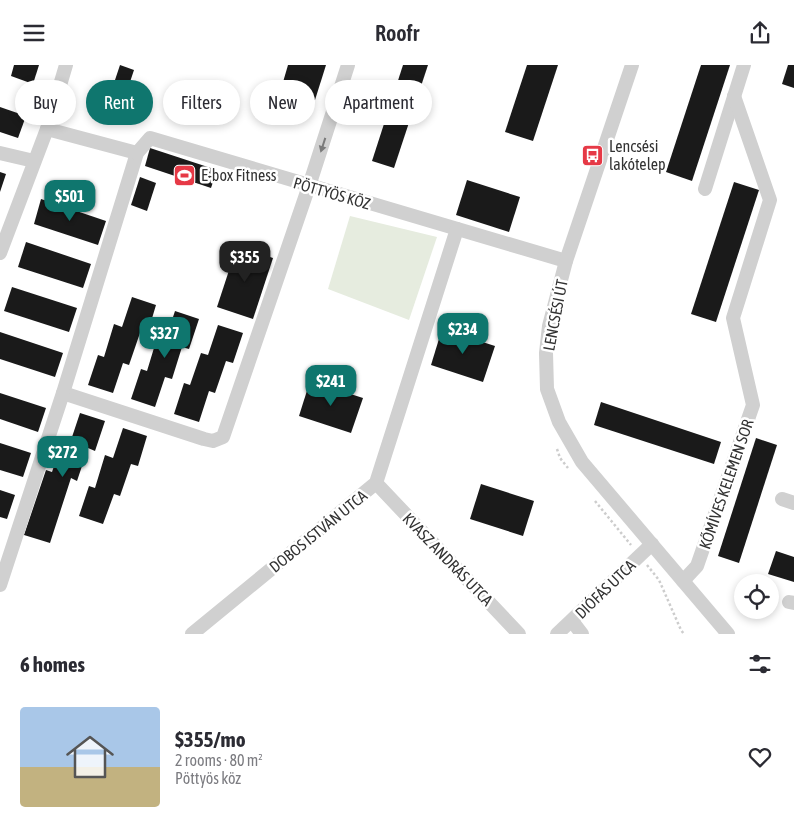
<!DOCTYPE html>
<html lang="en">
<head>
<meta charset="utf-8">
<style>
  :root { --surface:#fff; --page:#f2f2f3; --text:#2b2b33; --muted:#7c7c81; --accent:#0f766e }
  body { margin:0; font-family:"Asap Condensed",sans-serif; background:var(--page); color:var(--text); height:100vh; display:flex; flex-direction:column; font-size:19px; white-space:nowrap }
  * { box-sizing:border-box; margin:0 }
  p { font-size:16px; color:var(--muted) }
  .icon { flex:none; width:28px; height:28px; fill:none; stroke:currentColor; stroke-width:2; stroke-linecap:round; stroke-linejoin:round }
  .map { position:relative; height:569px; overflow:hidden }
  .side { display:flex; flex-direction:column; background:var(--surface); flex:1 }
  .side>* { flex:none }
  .hud { position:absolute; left:15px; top:15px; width:500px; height:45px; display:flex; gap:10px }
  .buttons { position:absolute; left:734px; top:509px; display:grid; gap:10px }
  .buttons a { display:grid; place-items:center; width:45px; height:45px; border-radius:50%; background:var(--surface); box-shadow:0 2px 8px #0003; font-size:25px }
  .price { position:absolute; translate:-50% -42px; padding:0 11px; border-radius:10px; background:var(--accent); color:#fff; font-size:16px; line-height:32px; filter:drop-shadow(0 1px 2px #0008) }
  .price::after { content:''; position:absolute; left:50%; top:30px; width:15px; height:11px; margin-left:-8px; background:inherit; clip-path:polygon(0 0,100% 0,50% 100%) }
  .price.active { background:#222; color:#fff }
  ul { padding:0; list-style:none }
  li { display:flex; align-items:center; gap:15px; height:125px; padding:0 20px }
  li span { display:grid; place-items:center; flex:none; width:140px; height:100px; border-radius:5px; color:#555 }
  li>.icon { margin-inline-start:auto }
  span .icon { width:60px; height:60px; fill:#fffc; stroke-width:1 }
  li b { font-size:21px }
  h2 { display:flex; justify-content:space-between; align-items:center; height:60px; padding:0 20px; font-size:21px }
  .chip { padding:0 18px; border-radius:22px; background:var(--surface); box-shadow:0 2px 8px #0003; font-size:18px; line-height:45px }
  .chip.active { background:var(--accent); color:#fff }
  header { display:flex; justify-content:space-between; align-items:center; height:65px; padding:0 20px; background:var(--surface); font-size:22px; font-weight:600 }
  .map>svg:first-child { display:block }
  .green { fill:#e6ecdf }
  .building { fill:#1a1a1a }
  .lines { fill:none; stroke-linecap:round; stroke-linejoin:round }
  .path { stroke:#cdcdcd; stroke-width:2.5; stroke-dasharray:2.5 2.5; stroke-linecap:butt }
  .street { stroke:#d0d0d0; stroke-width:14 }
  .oneway { fill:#7a7a7a }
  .labels { text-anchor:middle; stroke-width:5; stroke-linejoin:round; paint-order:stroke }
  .poi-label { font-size:16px; fill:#333; stroke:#fff; text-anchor:start }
  .street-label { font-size:16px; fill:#333; stroke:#fff }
</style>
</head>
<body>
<header><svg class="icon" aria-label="menu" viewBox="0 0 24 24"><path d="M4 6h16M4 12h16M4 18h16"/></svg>Roofr<svg class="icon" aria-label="share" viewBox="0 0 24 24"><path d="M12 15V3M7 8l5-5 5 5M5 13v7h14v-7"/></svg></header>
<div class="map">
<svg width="794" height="569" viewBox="0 0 794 569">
  <rect width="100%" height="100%" fill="#fff"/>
  <polygon class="green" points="350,151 437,172 409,255 328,224"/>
  <g class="building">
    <polygon points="14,0 39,0 33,19 11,11"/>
    <polygon points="120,0 134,5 124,35 110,30"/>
    <polygon points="288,0 326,0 315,35 281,24"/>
    <polygon points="403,0 428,0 394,103 372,96"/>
    <polygon points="527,0 558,0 533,76 505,67"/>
    <polygon points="701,0 730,0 692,116 666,107"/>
    <polygon points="788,0 794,0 794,23 782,19"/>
    <polygon points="0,42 26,51 18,73 0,67"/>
    <polygon points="150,83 217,105 211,123 145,101"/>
    <polygon points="0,107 6,109 0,127"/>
    <polygon points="140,112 156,118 147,146 131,140"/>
    <polygon points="467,115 520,132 509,167 456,150"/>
    <polygon points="734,117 759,125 716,257 691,249"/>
    <polygon points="41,134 106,156 98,180 34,159"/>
    <polygon points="26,177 91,199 83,223 18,202"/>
    <polygon points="237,181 273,193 253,254 217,242"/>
    <polygon points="12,222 77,243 69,267 4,246"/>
    <polygon points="132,232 156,240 147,270 140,268 129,300 123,298 113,328 88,320 98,290 104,292 114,259 122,262"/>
    <polygon points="175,246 199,254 189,284 182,282 172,314 165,312 155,342 131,334 141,304 147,306 157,273 165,276"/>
    <polygon points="218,260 243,268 233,298 226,296 215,328 209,326 199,357 174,349 184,318 190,320 201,288 208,290"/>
    <polygon points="442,264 495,281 483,317 431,300"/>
    <polygon points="0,267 63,288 55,312 0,294"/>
    <polygon points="310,316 363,333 351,368 299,351"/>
    <polygon points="0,328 46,343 38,367 0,354"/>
    <polygon points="601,337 721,377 714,399 594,360"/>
    <polygon points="80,348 105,356 95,386 88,383 77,416 71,413 50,478 24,470 46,405 52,407 63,375 70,378"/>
    <polygon points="123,363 147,371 138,401 131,399 120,431 114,429 103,459 79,451 89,421 95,423 105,390 113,393"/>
    <polygon points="756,373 777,380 739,498 718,491"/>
    <polygon points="0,378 31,388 23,412 0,405"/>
    <polygon points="481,419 534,436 523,471 470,454"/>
    <polygon points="0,425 15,430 7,454 0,452"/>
    <polygon points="776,486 794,492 794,517 768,509"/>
  </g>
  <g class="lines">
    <g class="path">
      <polyline points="557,384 560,393 568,403"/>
      <polyline points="595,436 631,480"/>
      <polyline points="647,500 659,515 681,565 684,569"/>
    </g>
    <g class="street">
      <polyline points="348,0 309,121 223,372 213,376 204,374 63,328 137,88 150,73 566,196"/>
      <polyline points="632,0 566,196 549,261 546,288 547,324 559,357 582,397 728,569"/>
      <polyline points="47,64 137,88"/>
      <polyline points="0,88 34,96"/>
      <polyline points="705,124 744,0"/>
      <polyline points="0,188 47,64 66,0"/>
      <polyline points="376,418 519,569"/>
      <polyline points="782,434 794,438"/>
      <polyline points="683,516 697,501 753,340 733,253 770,135 734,31"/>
      <polyline points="0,520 63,328"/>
      <polyline points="789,537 794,538"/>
      <polyline points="572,556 582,569"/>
      <polyline points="192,569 376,418 457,164"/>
      <polyline points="557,569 652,479"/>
    </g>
  </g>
  <defs><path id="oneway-solid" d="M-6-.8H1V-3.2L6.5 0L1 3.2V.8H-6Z" transform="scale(1.25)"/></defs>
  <use class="oneway" href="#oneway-solid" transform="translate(323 80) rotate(108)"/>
  <defs>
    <symbol id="bus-square" viewBox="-11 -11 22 22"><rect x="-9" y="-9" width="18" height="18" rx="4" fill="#e63946" stroke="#fff"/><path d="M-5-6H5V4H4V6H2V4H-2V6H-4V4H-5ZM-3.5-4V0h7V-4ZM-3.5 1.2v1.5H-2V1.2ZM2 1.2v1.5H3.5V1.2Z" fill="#fff"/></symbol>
    <symbol id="stadium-square" viewBox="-11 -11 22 22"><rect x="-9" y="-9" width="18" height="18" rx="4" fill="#e63946" stroke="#fff"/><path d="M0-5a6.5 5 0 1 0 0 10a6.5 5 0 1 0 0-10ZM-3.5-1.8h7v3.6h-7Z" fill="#fff"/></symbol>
  </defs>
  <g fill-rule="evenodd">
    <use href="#bus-square" x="580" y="78" width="25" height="25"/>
    <use href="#stadium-square" x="172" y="98" width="25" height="25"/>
  </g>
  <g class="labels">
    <g class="poi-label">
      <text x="609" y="87">Lencsési<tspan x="609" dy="18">lakótelep</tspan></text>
      <text x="201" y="116">E-box Fitness</text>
    </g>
    <g class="street-label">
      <text transform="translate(332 128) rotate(16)" y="6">PÖTTYÖS KÖZ</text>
      <text transform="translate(555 250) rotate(-79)" y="6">LENCSÉSI ÚT</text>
      <text transform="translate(726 419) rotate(-71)" y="6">KŐMÍVES KELEMEN SOR</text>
      <text transform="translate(318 466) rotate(-39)" y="6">DOBOS ISTVÁN UTCA</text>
      <text transform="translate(448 494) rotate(46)" y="6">KVASZ ANDRÁS UTCA</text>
      <text transform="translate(605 524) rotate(-44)" y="6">DIÓFÁS UTCA</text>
    </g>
  </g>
</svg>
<div class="buttons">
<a><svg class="icon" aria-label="locate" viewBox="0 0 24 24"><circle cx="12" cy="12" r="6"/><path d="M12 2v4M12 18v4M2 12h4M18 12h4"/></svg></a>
</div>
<b class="price" style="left:70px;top:157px">$501</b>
<b class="price active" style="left:245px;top:218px">$355</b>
<b class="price" style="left:463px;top:290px">$234</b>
<b class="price" style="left:165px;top:294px">$327</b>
<b class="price" style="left:331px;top:342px">$241</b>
<b class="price" style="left:63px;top:413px">$272</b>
<div class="hud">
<a class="chip">Buy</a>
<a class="chip active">Rent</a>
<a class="chip">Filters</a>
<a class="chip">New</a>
<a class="chip">Apartment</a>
</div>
</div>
<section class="side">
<h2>6 homes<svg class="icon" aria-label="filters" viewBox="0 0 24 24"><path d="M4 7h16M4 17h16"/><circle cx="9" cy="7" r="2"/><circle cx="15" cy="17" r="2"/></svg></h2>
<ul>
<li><span style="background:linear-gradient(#a9c7e8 60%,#c2b280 0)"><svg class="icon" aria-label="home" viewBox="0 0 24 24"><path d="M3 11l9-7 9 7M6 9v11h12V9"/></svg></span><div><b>$355/mo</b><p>2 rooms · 80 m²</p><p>Pöttyös köz</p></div><svg class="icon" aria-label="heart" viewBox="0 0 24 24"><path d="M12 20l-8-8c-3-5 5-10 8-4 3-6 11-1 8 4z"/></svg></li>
</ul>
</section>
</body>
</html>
